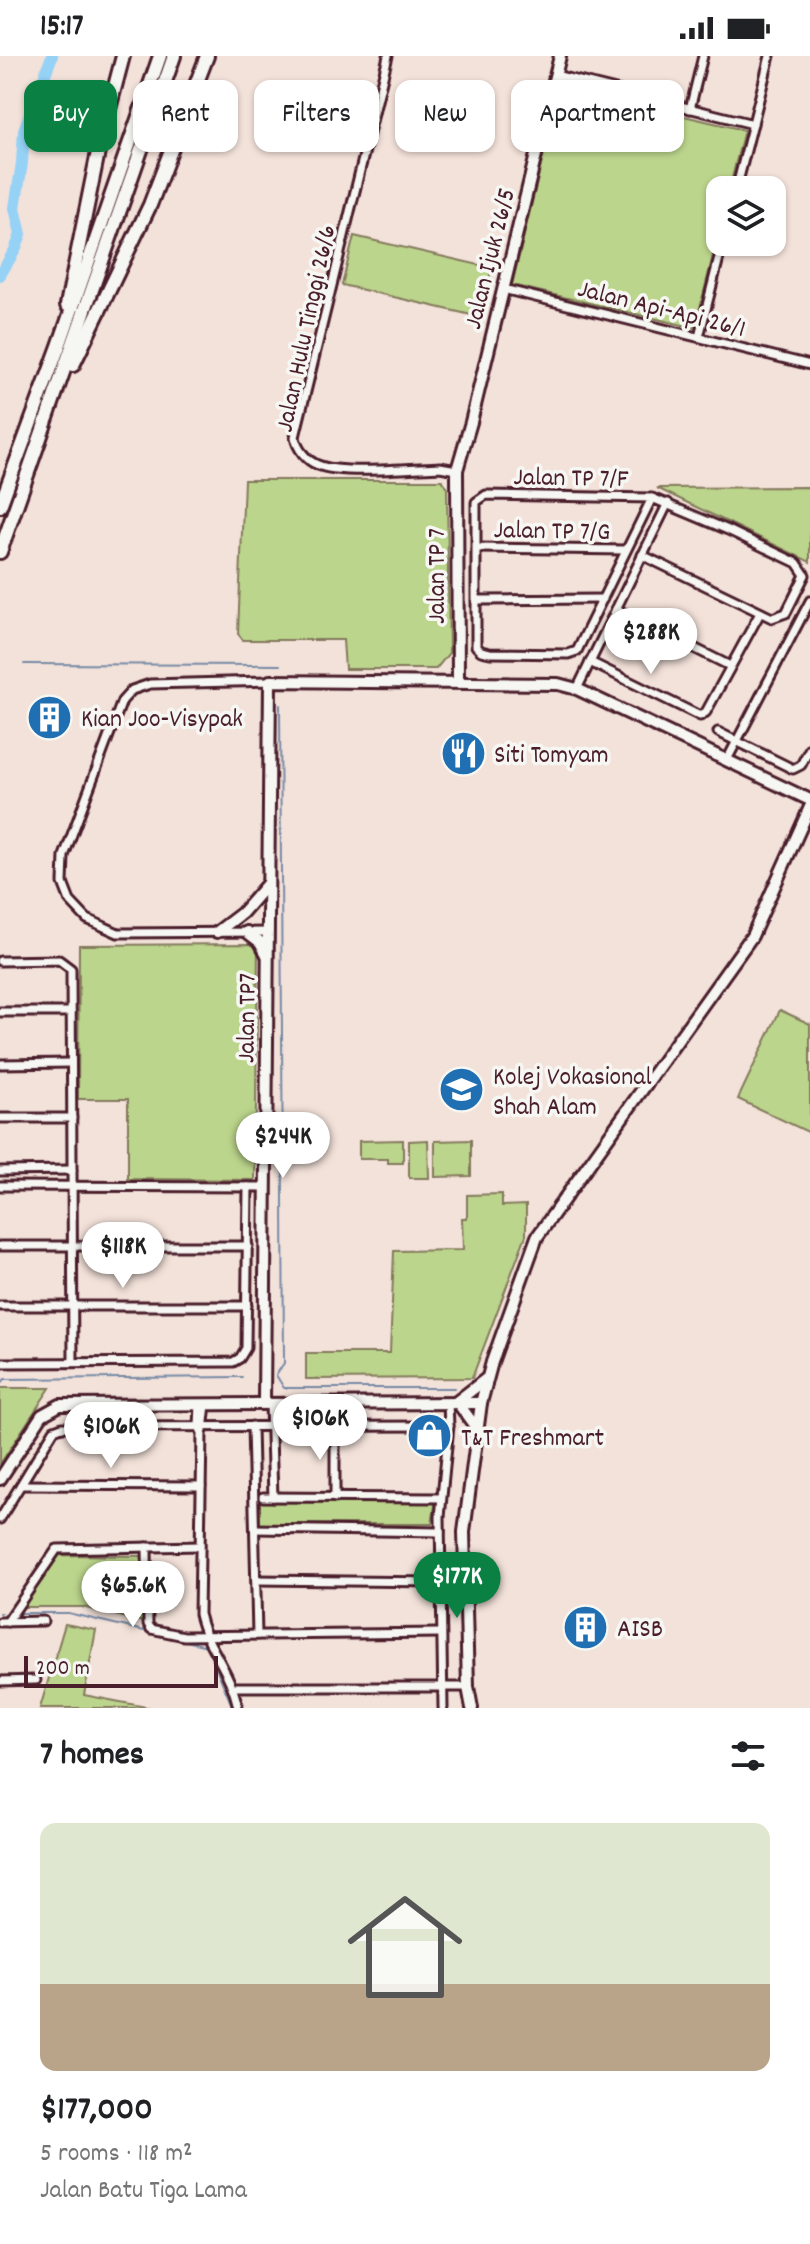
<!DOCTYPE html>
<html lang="en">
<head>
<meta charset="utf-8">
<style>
  :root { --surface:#fff; --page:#f2f2f2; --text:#202124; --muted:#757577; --accent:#0b8043 }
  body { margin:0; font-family:Dekko,sans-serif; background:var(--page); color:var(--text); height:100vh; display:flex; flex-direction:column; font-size:30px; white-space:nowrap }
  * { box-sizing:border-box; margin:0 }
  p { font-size:26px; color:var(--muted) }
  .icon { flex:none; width:44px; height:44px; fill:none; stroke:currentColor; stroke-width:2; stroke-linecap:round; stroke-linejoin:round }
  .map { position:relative; height:1652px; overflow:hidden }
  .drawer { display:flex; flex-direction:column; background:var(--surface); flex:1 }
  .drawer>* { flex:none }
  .guide { position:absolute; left:24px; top:24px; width:762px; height:72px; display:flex; gap:16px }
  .controls { position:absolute; left:706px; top:120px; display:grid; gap:16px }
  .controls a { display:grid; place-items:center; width:80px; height:80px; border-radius:16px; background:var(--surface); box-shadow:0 2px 6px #0004; font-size:40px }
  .scale { position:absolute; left:24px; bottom:20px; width:194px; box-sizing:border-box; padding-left:8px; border:4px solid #4a1f2b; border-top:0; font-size:22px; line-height:28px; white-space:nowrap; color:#4a1f2b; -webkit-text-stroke:6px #f6f6f2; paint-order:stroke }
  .price { position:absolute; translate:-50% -68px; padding:0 18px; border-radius:28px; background:#fff; color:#222; font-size:26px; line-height:52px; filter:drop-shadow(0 2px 4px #0008) }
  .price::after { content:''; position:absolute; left:50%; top:48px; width:24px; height:18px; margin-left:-12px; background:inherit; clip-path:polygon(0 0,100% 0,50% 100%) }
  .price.current { background:var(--accent); color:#fff }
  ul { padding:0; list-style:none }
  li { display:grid; align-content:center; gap:16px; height:424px; padding:0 40px }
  li span { display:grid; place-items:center; height:248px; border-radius:16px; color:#555 }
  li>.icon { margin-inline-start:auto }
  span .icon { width:144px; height:144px; fill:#fffc; stroke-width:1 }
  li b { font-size:34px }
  h2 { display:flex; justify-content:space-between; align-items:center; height:96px; padding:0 40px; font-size:34px }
  .chip { padding:0 28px; border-radius:16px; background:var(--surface); box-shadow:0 2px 6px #0004; font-size:28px; line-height:72px }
  .chip.current { background:var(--accent); color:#fff }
  .status { display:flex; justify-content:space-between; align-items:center; height:56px; padding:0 40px; background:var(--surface); direction:ltr }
  .status svg { height:22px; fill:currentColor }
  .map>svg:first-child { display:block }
  .green { fill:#bcd58c; stroke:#837a5c; stroke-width:2 }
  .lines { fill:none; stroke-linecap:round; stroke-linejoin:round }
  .stream { stroke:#778aa5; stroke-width:2 }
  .river { stroke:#95d2f6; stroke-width:12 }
  .street-casing { stroke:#4a1f2b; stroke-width:13 }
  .secondary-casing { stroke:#4a1f2b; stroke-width:16 }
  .highway-casing { stroke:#4a1f2b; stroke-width:18 }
  .street { stroke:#f6f6f2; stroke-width:7 }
  .secondary { stroke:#f6f6f2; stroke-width:10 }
  .highway { stroke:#f6f6f2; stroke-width:12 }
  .labels { text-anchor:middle; stroke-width:7; stroke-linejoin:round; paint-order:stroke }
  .street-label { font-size:26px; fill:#4a1f2b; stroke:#f6f6f2 }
  .poi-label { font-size:26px; fill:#4a1f2b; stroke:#f6f6f2; text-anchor:start }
</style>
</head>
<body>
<div class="status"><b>15:17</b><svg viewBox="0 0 49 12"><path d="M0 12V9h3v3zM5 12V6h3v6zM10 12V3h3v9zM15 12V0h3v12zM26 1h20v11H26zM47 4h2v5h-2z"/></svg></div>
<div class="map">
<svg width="810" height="1652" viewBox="0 0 810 1652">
  <rect width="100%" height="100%" fill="#f3e2da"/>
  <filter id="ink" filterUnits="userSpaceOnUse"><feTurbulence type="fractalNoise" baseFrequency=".0125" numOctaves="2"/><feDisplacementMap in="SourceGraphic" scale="16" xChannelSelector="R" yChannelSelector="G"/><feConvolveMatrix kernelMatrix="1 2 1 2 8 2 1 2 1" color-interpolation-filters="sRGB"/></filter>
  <g filter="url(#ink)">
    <g class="green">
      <polygon points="560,31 744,74 729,134 720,134 720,171 695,272 512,229"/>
      <polygon points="354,180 492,212 480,261 342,229"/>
      <polygon points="244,424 442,424 447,430 449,597 436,613 345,613 343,584 243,584 238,578"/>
      <polygon points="810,431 810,506 657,432"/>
      <polygon points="258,888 255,1124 128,1123 128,1043 78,1043 79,889"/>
      <polygon points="780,954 810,968 810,1077 738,1043"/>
      <polygon points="403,1084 403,1107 388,1107 388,1103 359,1103 359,1085"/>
      <polygon points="428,1084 429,1122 409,1122 409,1085"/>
      <polygon points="471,1084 471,1120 435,1121 435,1085"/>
      <polygon points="502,1138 502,1150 526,1149 526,1179 472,1322 306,1323 306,1297 390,1297 394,1195 463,1194 462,1162 467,1162 467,1139"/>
      <polygon points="0,1332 50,1332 0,1408"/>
      <polygon points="436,1444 432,1468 260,1468 260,1445"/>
      <polygon points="58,1499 143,1500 144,1566 82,1551 21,1551"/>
      <polygon points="65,1568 96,1574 84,1639 151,1652 40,1652"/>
    </g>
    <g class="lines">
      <g class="stream">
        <polyline points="24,608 280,609"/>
        <polyline points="280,649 284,1307 276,1319 284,1332 454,1332"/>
        <polyline points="0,1329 5,1323 242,1321"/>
        <polyline points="0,1557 2,1557"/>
        <polyline points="17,1557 68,1557 207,1590 233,1652"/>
      </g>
      <polyline class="river" points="0,219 15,194 21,178 15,152 22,107 24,74 52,0"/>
      <defs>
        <g id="street">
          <path d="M 388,0 L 295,381 C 297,393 307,405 318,409 C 341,419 412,412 440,411 L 457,414"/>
          <polyline points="555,19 753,68"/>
          <polyline points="690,53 703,0"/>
          <polyline points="736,134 770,0"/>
          <polyline points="503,233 810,309"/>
          <polyline points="699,281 723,186"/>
          <polyline points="477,492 626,494"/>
          <polyline points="642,499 772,562 786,557 805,519 797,507 728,474 652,442 486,439 476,446 476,590 481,595 490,597 568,598 577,595 652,442"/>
          <polyline points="477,544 603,543"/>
          <polyline points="616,553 730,610"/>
          <polyline points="590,606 700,660 706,656 760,557"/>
          <polyline points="577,633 668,447"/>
          <polyline points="718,676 793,713 801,709 810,692"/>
          <polyline points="727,704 810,545"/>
          <polyline points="268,876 118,877 87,863 70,845 63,827 64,800 122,645 132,634 150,628 270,625"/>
          <polyline points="0,905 59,904 71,913 73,1306"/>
          <polyline points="0,956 71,956"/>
          <polyline points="0,1008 71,1007"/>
          <polyline points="0,1062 72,1062"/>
          <polyline points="0,1115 72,1114"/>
          <polyline points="0,1130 266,1131"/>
          <polyline points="0,1190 248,1190"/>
          <polyline points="0,1250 247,1250"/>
          <polyline points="0,1307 233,1306 240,1302 246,1292 248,1131"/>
          <path d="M 200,1348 L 199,1370 L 202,1377 L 199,1558 C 206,1591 231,1614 238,1652"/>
          <polyline points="270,1348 273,1441"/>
          <polyline points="252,1370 257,1579"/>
          <polyline points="203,1375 206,1348"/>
          <polyline points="21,1429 201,1430"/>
          <polyline points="263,1441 441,1442"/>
          <polyline points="335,1442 335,1370"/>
          <polyline points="0,1463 54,1374 62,1371 449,1370"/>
          <polyline points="255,1473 440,1476"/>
          <polyline points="147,1491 148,1568 151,1573 184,1580 441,1577"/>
          <polyline points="256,1524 440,1526"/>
          <polyline points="0,1566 43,1565"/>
          <polyline points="7,1566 57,1493 200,1490"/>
          <polyline points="0,1625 36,1624"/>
          <polyline points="234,1631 468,1631"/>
          <polyline points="443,1652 440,1461 449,1370 448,1347"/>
        </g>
        <g id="secondary">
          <polyline points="458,625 457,414 471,366 560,0"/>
          <polyline points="217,876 242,857 268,827"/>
          <polyline points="247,876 260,886 267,899"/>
          <polyline points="264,1347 270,625 558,628 577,633 810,744"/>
          <polyline points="455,1347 486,1323"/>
          <polyline points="458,1347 477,1373"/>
          <polyline points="0,1423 42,1359 60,1349 481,1347"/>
          <polyline points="472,1652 468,1631 464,1476 481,1347 492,1306 537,1181 752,880 810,751"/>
        </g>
        <g id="highway">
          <polyline points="67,249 99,91 123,0"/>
          <polyline points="73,309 150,149 207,0"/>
          <polyline points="0,450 59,290 160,0"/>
          <polyline points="0,496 174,0"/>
        </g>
      </defs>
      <use href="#street" class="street-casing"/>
      <use href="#secondary" class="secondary-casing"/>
      <use href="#highway" class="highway-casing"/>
      <use href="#street" class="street"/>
      <use href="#secondary" class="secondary"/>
      <use href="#highway" class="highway"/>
    </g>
  </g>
  <defs>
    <symbol id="building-disc" viewBox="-11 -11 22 22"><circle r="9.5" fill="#1f6fb2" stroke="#f6f6f2"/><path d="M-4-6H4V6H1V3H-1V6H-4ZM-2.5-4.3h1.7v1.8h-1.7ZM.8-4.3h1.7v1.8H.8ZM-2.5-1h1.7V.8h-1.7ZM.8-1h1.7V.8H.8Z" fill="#fff"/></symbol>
    <symbol id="restaurant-disc" viewBox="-11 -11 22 22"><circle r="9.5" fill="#1f6fb2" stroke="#f6f6f2"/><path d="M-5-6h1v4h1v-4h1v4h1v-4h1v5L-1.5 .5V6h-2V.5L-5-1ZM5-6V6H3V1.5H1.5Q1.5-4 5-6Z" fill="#fff"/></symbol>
    <symbol id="school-disc" viewBox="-11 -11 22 22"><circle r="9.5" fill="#1f6fb2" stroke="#f6f6f2"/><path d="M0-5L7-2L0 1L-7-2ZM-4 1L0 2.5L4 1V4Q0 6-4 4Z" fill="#fff"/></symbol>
    <symbol id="shop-disc" viewBox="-11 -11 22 22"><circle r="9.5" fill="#1f6fb2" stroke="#f6f6f2"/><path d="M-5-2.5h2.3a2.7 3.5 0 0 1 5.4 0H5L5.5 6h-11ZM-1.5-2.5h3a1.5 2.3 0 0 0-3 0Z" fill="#fff"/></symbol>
  </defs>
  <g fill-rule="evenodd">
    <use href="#building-disc" x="24" y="636" width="51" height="51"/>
    <use href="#restaurant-disc" x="438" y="672" width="51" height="51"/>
    <use href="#school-disc" x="436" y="1008" width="51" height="51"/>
    <use href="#shop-disc" x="404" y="1354" width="51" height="51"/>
    <use href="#building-disc" x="560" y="1546" width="51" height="51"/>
  </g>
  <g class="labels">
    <g class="street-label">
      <text transform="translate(488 202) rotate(-76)" y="9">Jalan Ijuk 26/5</text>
      <text transform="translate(662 251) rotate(14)" y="9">Jalan Api-Api 26/1</text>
      <text transform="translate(304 272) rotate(-78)" y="9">Jalan Hulu Tinggi 26/6</text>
      <text transform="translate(571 420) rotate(1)" y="9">Jalan TP 7/F</text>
      <text transform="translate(552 473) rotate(1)" y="9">Jalan TP 7/G</text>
      <text transform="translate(435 520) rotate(-90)" y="9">Jalan TP 7</text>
      <text transform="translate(245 962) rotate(-89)" y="9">Jalan TP7</text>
    </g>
    <g class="poi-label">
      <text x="81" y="670">Kian Joo-Visypak</text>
      <text x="494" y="706">Siti Tomyam</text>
      <text x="493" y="1028">Kolej Vokasional<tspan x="493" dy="30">Shah Alam</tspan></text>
      <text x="461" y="1389">T&amp;T Freshmart</text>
      <text x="617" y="1580">AISB</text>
    </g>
  </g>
</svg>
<div class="controls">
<a><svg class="icon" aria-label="layers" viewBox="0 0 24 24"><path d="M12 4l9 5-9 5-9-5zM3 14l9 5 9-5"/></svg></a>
</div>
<div class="scale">200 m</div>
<b class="price" style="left:651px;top:620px">$288K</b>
<b class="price" style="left:283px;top:1124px">$244K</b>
<b class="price" style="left:123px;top:1234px">$118K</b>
<b class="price" style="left:320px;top:1406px">$106K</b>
<b class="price" style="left:111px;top:1414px">$106K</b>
<b class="price current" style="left:457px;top:1564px">$177K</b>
<b class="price" style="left:133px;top:1573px">$65.6K</b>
<div class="guide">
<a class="chip current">Buy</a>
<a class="chip">Rent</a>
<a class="chip">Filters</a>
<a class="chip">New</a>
<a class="chip">Apartment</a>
</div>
</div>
<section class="drawer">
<h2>7 homes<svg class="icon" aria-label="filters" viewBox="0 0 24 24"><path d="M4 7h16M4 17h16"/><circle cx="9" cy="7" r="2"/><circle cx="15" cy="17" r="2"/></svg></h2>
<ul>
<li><span style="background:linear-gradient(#dfe7d0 65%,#b9a48a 0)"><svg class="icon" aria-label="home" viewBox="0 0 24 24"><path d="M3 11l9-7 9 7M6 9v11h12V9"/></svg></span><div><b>$177,000</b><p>5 rooms · 118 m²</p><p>Jalan Batu Tiga Lama</p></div></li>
</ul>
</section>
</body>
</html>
